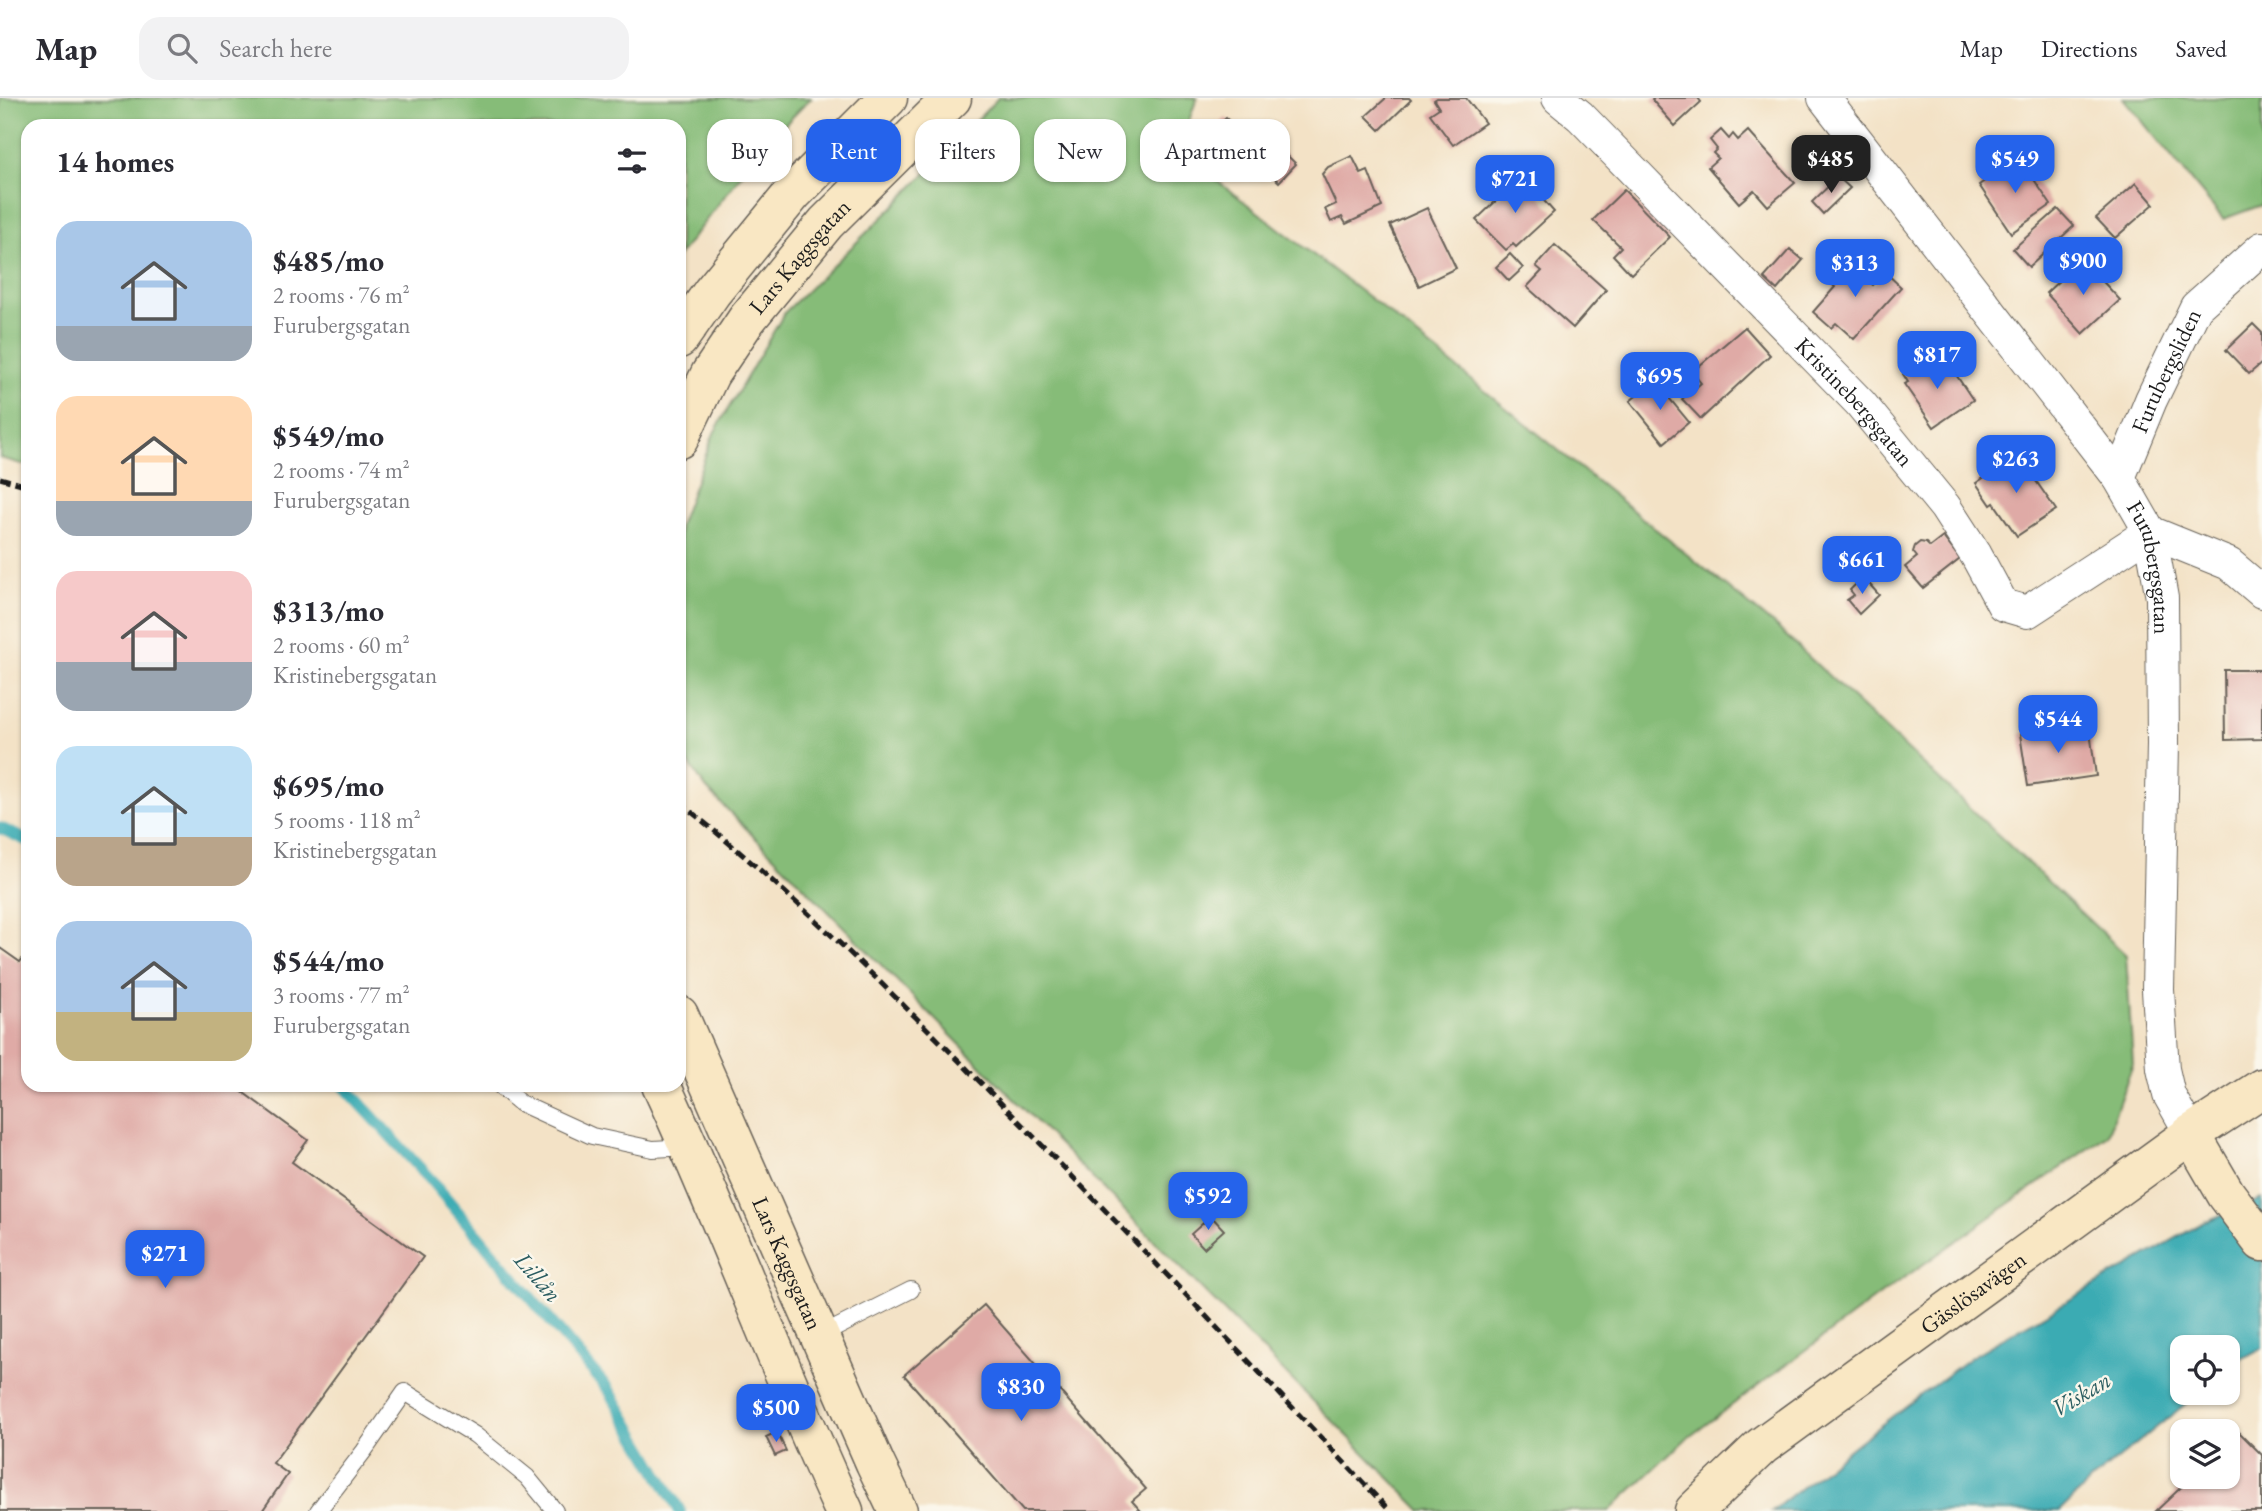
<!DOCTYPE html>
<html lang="en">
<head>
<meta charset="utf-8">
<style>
  :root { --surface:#fff; --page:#f2f2f3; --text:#2b2b33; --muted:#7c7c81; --line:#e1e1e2; --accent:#2563eb }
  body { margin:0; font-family:"EB Garamond",serif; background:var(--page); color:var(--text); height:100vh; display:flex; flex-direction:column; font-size:26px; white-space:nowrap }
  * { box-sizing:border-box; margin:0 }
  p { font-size:23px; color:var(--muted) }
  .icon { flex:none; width:38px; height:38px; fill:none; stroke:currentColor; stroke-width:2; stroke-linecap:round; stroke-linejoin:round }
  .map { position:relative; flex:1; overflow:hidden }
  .sheet { position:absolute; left:21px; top:21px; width:665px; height:973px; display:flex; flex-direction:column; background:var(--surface); border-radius:21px; box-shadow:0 2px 5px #0004 }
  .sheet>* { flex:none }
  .hud { position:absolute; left:707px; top:21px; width:665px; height:63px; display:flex; gap:14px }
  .buttons { position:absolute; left:2170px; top:1237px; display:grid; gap:14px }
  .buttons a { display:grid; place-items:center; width:70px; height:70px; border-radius:14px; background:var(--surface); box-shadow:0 2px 5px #0004; font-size:35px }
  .price { position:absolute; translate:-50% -60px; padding:0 16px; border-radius:14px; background:var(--accent); color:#fff; font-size:23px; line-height:46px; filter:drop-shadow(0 2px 4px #0008) }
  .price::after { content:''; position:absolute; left:50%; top:42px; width:21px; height:16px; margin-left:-10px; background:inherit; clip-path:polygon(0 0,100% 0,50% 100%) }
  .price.active { background:#222; color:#fff }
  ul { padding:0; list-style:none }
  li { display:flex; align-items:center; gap:21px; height:175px; padding:0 35px }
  li span { display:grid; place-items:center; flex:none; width:196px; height:140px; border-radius:21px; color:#555 }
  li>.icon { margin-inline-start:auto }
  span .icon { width:84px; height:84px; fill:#fffc; stroke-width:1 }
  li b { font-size:30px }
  h2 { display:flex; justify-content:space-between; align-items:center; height:84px; padding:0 35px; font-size:30px }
  .tag { padding:0 24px; border-radius:21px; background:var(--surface); box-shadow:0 2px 5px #0004; font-size:24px; line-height:63px }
  .tag.active { background:var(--accent); color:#fff }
  header { display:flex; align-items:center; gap:42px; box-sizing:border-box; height:98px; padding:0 35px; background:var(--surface); border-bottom:2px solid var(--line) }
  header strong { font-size:33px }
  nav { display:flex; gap:38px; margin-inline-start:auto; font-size:24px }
  .search { width:490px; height:63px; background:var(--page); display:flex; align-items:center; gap:18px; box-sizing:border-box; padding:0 24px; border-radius:21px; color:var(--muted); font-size:26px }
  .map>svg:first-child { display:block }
  .forest { fill:#86bc78; stroke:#516c4a; stroke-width:2 }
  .water { fill:#3aabb3; stroke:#2b6468; stroke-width:2 }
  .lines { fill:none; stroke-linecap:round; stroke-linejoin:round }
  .stream { stroke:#3aabb3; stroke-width:12 }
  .building { fill:#dfaaa6 }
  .lane-casing { stroke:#676158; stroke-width:18 }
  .street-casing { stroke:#676158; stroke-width:34 }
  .secondary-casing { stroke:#676158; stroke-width:41 }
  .lane { stroke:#fff; stroke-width:16 }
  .street { stroke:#fff; stroke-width:32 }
  .secondary { stroke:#f9e7c3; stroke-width:38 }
  .rail { stroke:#1c1c1c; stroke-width:5; stroke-dasharray:10 5; stroke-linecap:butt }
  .labels { text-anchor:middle; stroke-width:5; stroke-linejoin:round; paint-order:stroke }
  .street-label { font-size:23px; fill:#1c1c1c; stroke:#fbf7ec }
  .water-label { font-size:24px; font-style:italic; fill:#2a5c60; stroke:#fbf7ec }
</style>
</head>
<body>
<header>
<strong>Map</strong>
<div class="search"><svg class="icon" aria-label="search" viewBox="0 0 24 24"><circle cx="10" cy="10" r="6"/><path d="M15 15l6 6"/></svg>Search here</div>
<nav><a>Map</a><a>Directions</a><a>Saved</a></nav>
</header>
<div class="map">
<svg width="2262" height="1413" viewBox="0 0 2262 1413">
  <rect width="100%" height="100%" fill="#fbf7ec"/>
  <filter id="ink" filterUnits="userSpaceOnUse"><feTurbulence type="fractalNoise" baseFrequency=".0143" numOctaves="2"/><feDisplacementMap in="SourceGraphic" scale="14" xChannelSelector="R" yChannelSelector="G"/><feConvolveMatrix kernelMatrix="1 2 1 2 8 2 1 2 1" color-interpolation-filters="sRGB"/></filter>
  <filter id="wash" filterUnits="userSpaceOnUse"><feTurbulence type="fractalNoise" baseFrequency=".00686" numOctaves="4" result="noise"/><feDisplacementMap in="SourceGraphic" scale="28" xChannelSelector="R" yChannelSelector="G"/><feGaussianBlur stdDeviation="1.57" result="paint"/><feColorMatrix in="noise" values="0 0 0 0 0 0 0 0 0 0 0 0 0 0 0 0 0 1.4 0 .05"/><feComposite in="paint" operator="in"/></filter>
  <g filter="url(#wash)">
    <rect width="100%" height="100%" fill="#f3e2c6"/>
    <g class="forest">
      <polygon points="0,0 811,0 762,50 679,157 679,28 28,28 28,368 0,360"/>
      <polygon points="998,0 1197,0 1178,53 1379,207 1779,531 2126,857 2133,966 2107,1037 1884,1194 1685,1342 1609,1413 1422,1413 706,690 679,651 679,428 714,335 785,214 898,104"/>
      <polygon points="2123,0 2262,0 2262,107 2223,121"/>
    </g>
    <polygon class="water" points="2262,1101 2262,1250 2239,1262 2228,1272 2228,1250 2182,1250 2182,1295 2199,1295 2093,1381 2060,1413 1772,1413 1861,1342 1971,1259 2204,1124"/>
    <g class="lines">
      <g class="stream">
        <polyline points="0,730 28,743"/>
        <polyline points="343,987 430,1081 609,1292 680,1413"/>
      </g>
    </g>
    <g id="blocks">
      <g class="building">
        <polygon points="1386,0 1409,0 1411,2 1380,32 1366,18"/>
        <polygon points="1437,0 1466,0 1485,25 1453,47 1430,16 1439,10 1434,2"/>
        <polygon points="1654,0 1698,0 1701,4 1675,28 1652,2"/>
        <polygon points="1226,20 1250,44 1261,32 1296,66 1279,84 1244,50 1229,66 1205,40"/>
        <polygon points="1721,32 1729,41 1733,36 1738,42 1748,33 1795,85 1768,108 1754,92 1739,105 1708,69 1718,60 1713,55 1717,51 1710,42"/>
        <polygon points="1352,58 1361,76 1368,73 1382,109 1346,126 1342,119 1331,124 1325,111 1336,106 1322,76 1328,69"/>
        <polygon points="2019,59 2051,107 2011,135 1979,87"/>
        <polygon points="1522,78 1554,114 1516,149 1513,146 1506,152 1476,122"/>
        <polygon points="1838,79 1850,90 1823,116 1812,104"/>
        <polygon points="2136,85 2154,106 2115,140 2096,120"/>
        <polygon points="1624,92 1670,139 1631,176 1613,157 1621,149 1593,122"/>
        <polygon points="1427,110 1456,170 1419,188 1390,127"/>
        <polygon points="2058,111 2074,128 2029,169 2013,151"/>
        <polygon points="1555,147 1606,192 1573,230 1527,189 1542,173 1536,168"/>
        <polygon points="1790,151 1803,162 1777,192 1764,180"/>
        <polygon points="1510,156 1523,170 1509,183 1496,169"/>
        <polygon points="1848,159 1857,167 1854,170 1873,187 1885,174 1901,189 1854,241 1836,225 1831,230 1813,214 1835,189 1827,181"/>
        <polygon points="2082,161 2120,202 2083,236 2046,195"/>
        <polygon points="2253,226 2262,235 2262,265 2249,276 2226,252"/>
        <polygon points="1745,229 1770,257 1701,321 1682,301 1701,285 1692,274"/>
        <polygon points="1944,259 1973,302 1934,329 1904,286 1908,284 1903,276 1918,267 1923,273"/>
        <polygon points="1655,283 1689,324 1664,345 1630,303"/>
        <polygon points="2018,357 2056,412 2017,438 1994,405 1991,407 1976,385"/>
        <polygon points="1943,439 1960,461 1923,490 1905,469 1917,459 1913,454 1915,448 1920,444 1926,445 1930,449"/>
        <polygon points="1863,479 1879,497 1859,516 1847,502 1854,497 1850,492"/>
        <polygon points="2224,572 2262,572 2262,641 2225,642"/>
        <polygon points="2089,626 2096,678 2028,688 2020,636"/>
        <polygon points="0,850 20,864 28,853 28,987 233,987 308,1042 292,1064 423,1159 273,1365 288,1376 262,1413 0,1413"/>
        <polygon points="1211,1118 1224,1132 1204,1150 1191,1136"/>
        <polygon points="984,1207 1146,1391 1132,1403 1141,1413 1023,1413 904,1277"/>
        <polygon points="777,1334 786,1353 775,1358 766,1339"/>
        <polygon points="2239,1334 2262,1357 2262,1413 2156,1413 2192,1379 2228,1379 2228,1345"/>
      </g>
    </g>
  </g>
  <g filter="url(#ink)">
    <use href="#blocks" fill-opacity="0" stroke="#676158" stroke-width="2"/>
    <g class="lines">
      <defs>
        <g id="lane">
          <polyline points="499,987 520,1005 592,1038 653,1051 688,1049"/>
          <polyline points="820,1238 911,1192"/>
          <polyline points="318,1413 364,1353 405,1294 475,1337 527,1379 555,1413"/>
        </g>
        <g id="street">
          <path id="s1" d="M 1558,0 L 1580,18 L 1860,305 L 1945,409 L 1976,457 L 2003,507 L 2027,514 L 2150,434 L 2229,466 L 2262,494"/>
          <path id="s2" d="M 1824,0 L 2119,380 L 2150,434 L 2162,500 L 2163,646 L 2158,892 L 2163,971 L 2169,997 L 2191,1036"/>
          <path id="s3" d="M 2119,380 L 2151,302 L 2196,209 L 2262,150"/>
        </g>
        <g id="secondary">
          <polyline points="679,241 712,194 793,95 888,0"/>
          <path id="s4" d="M 679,341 L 710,276 L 747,221 L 826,125 L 952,0"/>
          <path id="s5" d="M 679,917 L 875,1365 L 898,1413"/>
          <path d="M 661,987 C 726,1127 779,1273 844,1413"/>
          <polyline points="2191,1036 2226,1096 2262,1144"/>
          <path id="s6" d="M 1694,1413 L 1762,1348 L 2191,1036 L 2262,990"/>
        </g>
      </defs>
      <use href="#lane" class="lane-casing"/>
      <use href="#street" class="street-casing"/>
      <use href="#secondary" class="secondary-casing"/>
      <use href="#lane" class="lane"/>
      <use href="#street" class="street"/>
      <use href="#secondary" class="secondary"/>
      <g class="rail">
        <polyline points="0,380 28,388"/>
        <path d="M 679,704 C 790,792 889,892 988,992 C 1124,1130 1257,1272 1390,1413"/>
      </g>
    </g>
  </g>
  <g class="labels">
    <g class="street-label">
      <text dy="8" stroke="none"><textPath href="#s4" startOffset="220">Lars Kaggsgatan</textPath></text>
      <text dy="8" stroke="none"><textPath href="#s3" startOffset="117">Furubergsliden</textPath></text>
      <text dy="8" stroke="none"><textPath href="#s1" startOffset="425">Kristinebergsgatan</textPath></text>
      <text dy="8" stroke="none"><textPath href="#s2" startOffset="578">Furubergsgatan</textPath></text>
      <text dy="8" stroke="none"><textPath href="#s5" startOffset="271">Lars Kaggsgatan</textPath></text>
      <text dy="8" stroke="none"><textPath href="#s6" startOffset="355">Gässlösavägen</textPath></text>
    </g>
    <g class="water-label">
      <text transform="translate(538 1179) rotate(49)" y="8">Lillån</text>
      <text transform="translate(2081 1296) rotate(-31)" y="8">Viskan</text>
    </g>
  </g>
</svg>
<div class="buttons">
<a><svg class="icon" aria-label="locate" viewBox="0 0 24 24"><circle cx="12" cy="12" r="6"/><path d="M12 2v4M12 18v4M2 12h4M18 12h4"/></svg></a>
<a><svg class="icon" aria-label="layers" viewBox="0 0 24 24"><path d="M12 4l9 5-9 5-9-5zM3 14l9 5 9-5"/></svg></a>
</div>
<b class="price active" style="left:1831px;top:97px">$485</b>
<b class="price" style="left:2015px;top:97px">$549</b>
<b class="price" style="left:1515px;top:117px">$721</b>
<b class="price" style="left:2083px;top:199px">$900</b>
<b class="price" style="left:1855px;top:201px">$313</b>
<b class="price" style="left:1937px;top:293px">$817</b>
<b class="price" style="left:1660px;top:314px">$695</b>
<b class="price" style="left:2016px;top:397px">$263</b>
<b class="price" style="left:1862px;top:498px">$661</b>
<b class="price" style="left:2058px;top:657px">$544</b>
<b class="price" style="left:1208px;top:1134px">$592</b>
<b class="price" style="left:165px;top:1192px">$271</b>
<b class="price" style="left:1021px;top:1325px">$830</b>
<b class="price" style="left:776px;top:1346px">$500</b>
<div class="hud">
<a class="tag">Buy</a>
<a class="tag active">Rent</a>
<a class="tag">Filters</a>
<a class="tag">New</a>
<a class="tag">Apartment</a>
</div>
<section class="sheet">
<h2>14 homes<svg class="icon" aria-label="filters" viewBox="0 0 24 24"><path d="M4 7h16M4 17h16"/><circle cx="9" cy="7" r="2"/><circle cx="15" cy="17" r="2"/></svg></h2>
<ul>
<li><span style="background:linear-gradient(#a9c7e8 75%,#9aa5b1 0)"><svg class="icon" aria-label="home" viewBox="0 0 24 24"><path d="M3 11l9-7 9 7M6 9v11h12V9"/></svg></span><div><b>$485/mo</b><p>2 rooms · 76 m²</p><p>Furubergsgatan</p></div></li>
<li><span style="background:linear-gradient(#ffd9b3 75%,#9aa5b1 0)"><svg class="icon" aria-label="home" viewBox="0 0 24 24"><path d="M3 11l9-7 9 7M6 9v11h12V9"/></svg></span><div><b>$549/mo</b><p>2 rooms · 74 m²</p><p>Furubergsgatan</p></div></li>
<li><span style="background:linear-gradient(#f6c9c9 65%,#9aa5b1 0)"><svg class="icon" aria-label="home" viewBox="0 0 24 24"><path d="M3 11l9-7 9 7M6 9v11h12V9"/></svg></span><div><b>$313/mo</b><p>2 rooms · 60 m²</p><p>Kristinebergsgatan</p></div></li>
<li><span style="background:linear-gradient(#bfe0f5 65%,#b9a48a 0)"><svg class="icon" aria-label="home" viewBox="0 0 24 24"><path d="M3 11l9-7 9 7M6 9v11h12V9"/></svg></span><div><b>$695/mo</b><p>5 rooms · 118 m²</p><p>Kristinebergsgatan</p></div></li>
<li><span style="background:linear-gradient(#a9c7e8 65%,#c2b280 0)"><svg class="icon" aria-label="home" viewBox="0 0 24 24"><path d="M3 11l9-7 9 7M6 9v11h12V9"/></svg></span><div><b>$544/mo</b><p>3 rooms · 77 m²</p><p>Furubergsgatan</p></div></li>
</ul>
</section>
</div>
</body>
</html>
